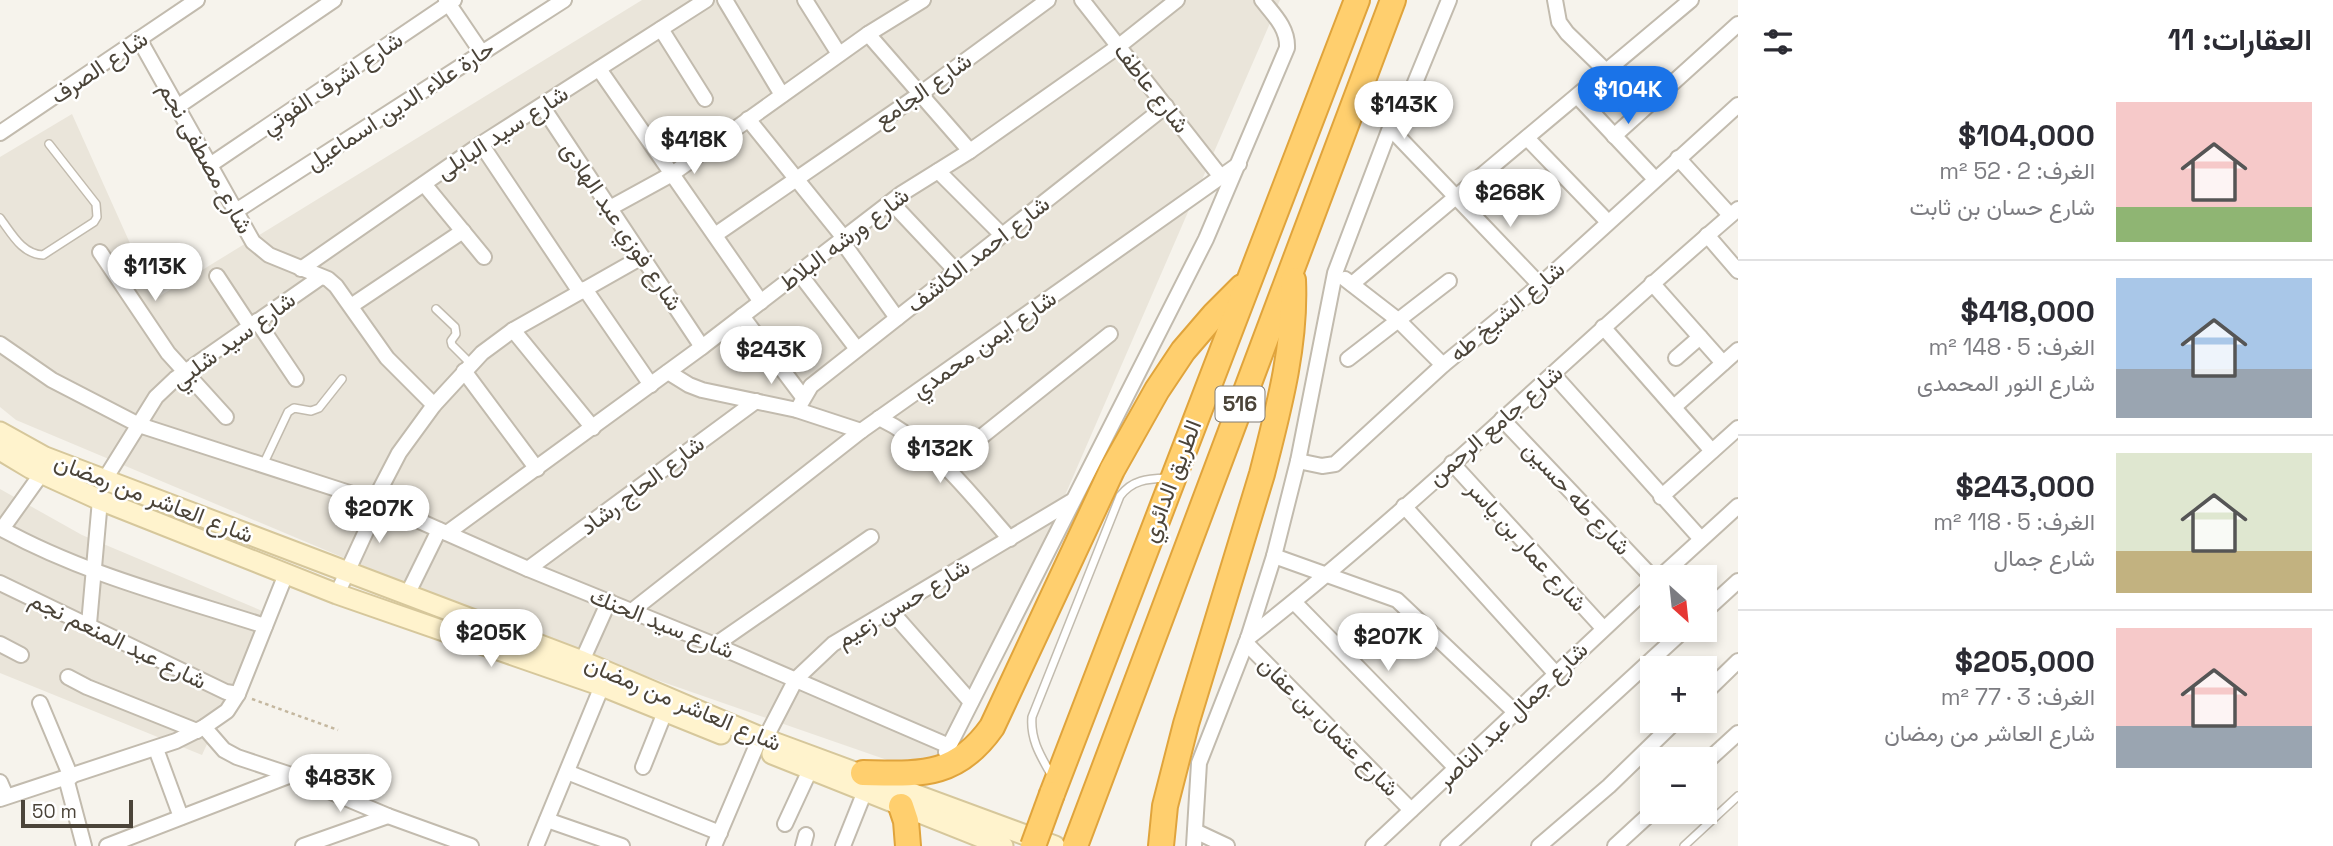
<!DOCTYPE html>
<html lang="ar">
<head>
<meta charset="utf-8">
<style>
  :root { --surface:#fff; --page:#f7f7f7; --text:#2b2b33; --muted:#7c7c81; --line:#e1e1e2; --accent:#1a73e8 }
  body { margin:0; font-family:"Space Grotesk",Vazirmatn,sans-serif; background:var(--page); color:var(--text); direction:rtl; height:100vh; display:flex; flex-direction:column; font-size:26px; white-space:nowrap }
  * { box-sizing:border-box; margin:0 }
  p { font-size:23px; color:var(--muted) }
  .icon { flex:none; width:38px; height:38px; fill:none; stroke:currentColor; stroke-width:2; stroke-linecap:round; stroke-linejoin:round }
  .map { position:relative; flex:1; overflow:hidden; direction:ltr }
  .panel { display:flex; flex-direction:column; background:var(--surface); width:595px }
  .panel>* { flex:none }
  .needle { width:46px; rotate:153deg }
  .fabs { position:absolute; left:1640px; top:565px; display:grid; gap:14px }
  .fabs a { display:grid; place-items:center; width:77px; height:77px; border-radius:0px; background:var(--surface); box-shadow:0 4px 10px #0003; font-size:35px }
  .scale { position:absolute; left:21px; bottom:18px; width:112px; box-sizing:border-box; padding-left:7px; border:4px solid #4b4439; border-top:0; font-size:19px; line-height:24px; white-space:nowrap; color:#4b4439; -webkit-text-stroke:5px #fff; paint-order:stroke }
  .price { position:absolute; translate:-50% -60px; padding:0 16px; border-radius:24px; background:#fff; color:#222; font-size:23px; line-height:46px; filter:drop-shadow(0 2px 4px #0008) }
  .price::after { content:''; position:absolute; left:50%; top:42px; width:21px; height:16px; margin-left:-10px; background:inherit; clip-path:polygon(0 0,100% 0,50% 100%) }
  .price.on { background:var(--accent); color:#fff }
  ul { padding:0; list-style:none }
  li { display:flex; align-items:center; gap:21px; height:175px; padding:0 21px }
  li+li { border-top:2px solid var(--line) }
  li span { display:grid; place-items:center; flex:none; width:196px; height:140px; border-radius:0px; color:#555 }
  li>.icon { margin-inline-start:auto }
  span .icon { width:84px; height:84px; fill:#fffc; stroke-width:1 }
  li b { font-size:30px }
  h2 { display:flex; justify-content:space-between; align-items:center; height:84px; padding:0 21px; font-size:30px }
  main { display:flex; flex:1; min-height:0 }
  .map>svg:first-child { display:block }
  .residential { fill:#eae5da }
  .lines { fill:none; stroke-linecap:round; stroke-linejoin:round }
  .service-casing { stroke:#c2bbae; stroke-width:10 }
  .minor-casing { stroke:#c2bbae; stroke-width:18 }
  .secondary-casing { stroke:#d6c79b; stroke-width:23 }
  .motorway-casing { stroke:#e0a43c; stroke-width:28 }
  .path { stroke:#c4b79f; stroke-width:2.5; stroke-dasharray:3.5 3.5; stroke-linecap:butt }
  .service { stroke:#fff; stroke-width:7 }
  .minor { stroke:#fff; stroke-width:14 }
  .secondary { stroke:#fff3cd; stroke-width:19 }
  .motorway { stroke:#ffcf6e; stroke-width:24 }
  .motorway-bridge-casing { stroke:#e0a43c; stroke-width:28; stroke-linecap:butt }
  .motorway-bridge { stroke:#ffcf6e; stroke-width:24 }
  .labels { text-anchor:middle; stroke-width:5; stroke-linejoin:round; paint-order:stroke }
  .shield { fill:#fff; stroke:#817c74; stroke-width:2 }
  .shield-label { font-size:21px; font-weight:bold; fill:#4b4439 }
  .street-label { font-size:23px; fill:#4b4439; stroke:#fff }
</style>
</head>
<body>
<main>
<section class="panel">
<h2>العقارات: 11<svg class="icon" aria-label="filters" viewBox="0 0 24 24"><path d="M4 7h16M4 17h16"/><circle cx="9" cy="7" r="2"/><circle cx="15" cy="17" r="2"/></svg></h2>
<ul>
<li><span style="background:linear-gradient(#f6c9c9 75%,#8fb573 0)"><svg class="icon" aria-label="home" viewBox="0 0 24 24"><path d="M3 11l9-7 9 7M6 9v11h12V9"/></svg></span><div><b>$104,000</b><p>الغرف: 2 · 52 m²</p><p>شارع حسان بن ثابت</p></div></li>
<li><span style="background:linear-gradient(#a9c7e8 65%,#9aa5b1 0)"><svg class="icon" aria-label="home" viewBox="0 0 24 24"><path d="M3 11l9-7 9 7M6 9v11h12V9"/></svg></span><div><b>$418,000</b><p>الغرف: 5 · 148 m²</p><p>شارع النور المحمدى</p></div></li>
<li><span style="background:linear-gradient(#dfe7d0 70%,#c2b280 0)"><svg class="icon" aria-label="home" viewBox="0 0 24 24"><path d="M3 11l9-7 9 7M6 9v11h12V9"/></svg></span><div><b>$243,000</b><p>الغرف: 5 · 118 m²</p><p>شارع جمال</p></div></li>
<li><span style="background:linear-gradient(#f6c9c9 70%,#9aa5b1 0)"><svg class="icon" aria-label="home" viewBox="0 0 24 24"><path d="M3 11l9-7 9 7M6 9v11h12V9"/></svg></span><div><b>$205,000</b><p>الغرف: 3 · 77 m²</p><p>شارع العاشر من رمضان</p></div></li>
</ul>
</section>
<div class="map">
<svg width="1738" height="846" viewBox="0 0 1738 846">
  <rect width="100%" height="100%" fill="#f6f3ec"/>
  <g class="residential">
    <polygon points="642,0 1280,0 954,751 916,770 525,634 16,420 0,407 0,157 72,114 155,299"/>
    <polygon points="0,489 82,535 267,613 202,755 0,673"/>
  </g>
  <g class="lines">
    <defs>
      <g id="service">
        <path d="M 0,218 C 12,234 22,254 43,255 L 94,222 L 97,217 L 96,204 L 49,144"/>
        <polyline points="436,309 455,327 456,334 451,341 452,345 471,364"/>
        <polyline points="263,465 288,412 294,408 311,411 319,408 342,379"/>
        <path d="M 1053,778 C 1042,758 1030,741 1032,717 L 1120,496 C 1133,479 1148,479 1169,478"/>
        <polyline points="1684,846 1738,796"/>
      </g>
      <g id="minor">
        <polyline points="446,0 482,53"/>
        <polyline points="725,0 782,95"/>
        <polyline points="805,0 839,54"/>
        <polyline points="1082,0 1221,177"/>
        <polyline points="1555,0 1559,22 1567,33 1606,71"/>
        <polyline points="661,29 705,99"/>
        <polyline points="868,34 970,151"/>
        <polyline points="139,39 253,242 269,255 328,279 336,286 387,358 434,405"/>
        <polyline points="599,69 761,302"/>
        <polyline points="1577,96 1655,179"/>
        <polyline points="542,106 702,347"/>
        <polyline points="177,107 334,0"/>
        <polyline points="748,119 844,238"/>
        <polyline points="1390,128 1540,285"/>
        <polyline points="0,133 197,0"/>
        <polyline points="1614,136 1738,24"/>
        <polyline points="1527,138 1608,222"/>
        <polyline points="481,144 580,292"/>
        <polyline points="1678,158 1730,215"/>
        <polyline points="210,165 454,0"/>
        <polyline points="938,171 1002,235"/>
        <polyline points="424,184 484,257"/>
        <polyline points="891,202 956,271"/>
        <polyline points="610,208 672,174 868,34 923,0"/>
        <polyline points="236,211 564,0"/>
        <polyline points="715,235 920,94 1048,0"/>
        <polyline points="1707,235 1738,271"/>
        <polyline points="841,240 897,318"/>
        <polyline points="100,252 168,353 226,417"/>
        <polyline points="301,269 481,144 706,0"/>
        <polyline points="799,273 857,349"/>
        <polyline points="217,276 250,326"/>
        <polyline points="1345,279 1398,320 1443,365"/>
        <polyline points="1652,283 1723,363"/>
        <polyline points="1352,284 1691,0"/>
        <polyline points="585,289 651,385"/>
        <polyline points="351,306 463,231"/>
        <polyline points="742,316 803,397"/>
        <polyline points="257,321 296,379"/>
        <polyline points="1603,327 1712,451"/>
        <polyline points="513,330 593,428"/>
        <polyline points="0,344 52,380 139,425 374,501 528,569 715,645 949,746"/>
        <polyline points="1676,358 1700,337"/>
        <polyline points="1348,359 1449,281"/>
        <polyline points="464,371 537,469"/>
        <polyline points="668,372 689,385 702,390 797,410 861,431"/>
        <polyline points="1553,374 1701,539"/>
        <polyline points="1674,407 1738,350"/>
        <polyline points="797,410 811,386 1166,106"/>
        <path d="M 879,418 C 935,445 970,494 1010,539"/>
        <polyline points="1502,419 1653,578"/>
        <polyline points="1298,461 1322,466 1335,464 1443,365 1540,285 1738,105"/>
        <polyline points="1452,463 1603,628"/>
        <polyline points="946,465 1110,334"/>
        <polyline points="105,479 156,397 175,379 321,277"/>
        <polyline points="1661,497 1738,428"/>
        <polyline points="374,501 399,453 434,405 482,353 513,330 642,257"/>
        <polyline points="1404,506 1556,674"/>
        <path d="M 0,528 C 83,574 175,597 265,626"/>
        <polyline points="2,529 42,473"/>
        <polyline points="447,533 702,347 901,194 970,151 1119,46 1177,0"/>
        <polyline points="1274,556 1397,600 1515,712"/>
        <polyline points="528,569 756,401"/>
        <polyline points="1659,578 1738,506"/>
        <polyline points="0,583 226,692 238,694"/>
        <polyline points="337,594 379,503"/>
        <polyline points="407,595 439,530"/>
        <polyline points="1294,602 1456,768"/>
        <polyline points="633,610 861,431 1239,164"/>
        <polyline points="890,610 971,702"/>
        <polyline points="1704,612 1738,581"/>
        <polyline points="89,624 100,500"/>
        <path d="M 1248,638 C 1419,504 1573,350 1738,209"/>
        <polyline points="1246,643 1411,810"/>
        <polyline points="0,644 21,655"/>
        <polyline points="715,645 871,537"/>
        <polyline points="582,661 609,601"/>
        <polyline points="68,677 87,687 197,731"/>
        <polyline points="1704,694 1738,661"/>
        <polyline points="40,703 71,777"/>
        <polyline points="204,727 224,750 237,757 291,775 388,816 471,846"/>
        <polyline points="765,739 796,679 833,644 1072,501"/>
        <polyline points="156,749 181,817"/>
        <path d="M 946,752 L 1206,239 L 1287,48 C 1288,28 1274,15 1262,0"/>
        <polyline points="1704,764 1738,733"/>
        <polyline points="643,767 665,712"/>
        <polyline points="567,772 720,833"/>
        <polyline points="66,778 84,846"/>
        <polyline points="0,782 6,796"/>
        <polyline points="0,799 176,741 204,727 227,711 238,694 286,574"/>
        <polyline points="547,820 622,846"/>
        <polyline points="785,824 810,770"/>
        <polyline points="1195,831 1227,846"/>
        <polyline points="107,846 291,775"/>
        <polyline points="303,846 388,816"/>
        <polyline points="536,846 602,686"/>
        <polyline points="714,846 756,747"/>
        <polyline points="803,846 806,835"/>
        <polyline points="843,846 865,791"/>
        <polyline points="1194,846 1199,763 1248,638 1274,556 1298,461 1335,273 1390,128 1412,90 1449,0"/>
        <polyline points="1373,846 1652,584"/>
        <polyline points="1448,846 1684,630"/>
        <polyline points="1539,846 1609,786 1676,721"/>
        <polyline points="1615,846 1652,812"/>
      </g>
      <g id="secondary">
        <polyline points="0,432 45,457 582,661 765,739 1055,846"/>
        <polyline points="0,450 30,468 100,500 337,594 602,686 721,734"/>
        <polyline points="772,754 1003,846"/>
      </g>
      <g id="motorway">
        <path d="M 863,773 C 920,774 956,778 992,727 L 1112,470 L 1157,390 L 1183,351 L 1214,315 L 1242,287"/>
        <polyline points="1052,794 1357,0"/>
        <polyline points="901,806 906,821 908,846"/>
        <polyline points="1075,846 1393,0"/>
        <path d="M 1161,846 L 1165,806 L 1186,724 L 1262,474 C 1278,411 1296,346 1293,280"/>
      </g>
    </defs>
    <use href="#service" class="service-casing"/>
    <use href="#minor" class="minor-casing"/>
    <use href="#secondary" class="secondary-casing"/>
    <use href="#motorway" class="motorway-casing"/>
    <polyline class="path" points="252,699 338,730"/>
    <use href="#service" class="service"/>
    <use href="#minor" class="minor"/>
    <use href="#secondary" class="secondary"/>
    <use href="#motorway" class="motorway"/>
    <defs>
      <polyline id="motorway-bridge" points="1033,846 1052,794"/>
    </defs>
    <use href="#motorway-bridge" class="motorway-bridge-casing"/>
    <use href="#motorway-bridge" class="motorway-bridge"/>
  </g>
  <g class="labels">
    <rect class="shield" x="1215.5" y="386.5" width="49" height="35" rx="5"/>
    <g class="shield-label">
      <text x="1240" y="411">516</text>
    </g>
    <g class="street-label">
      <text transform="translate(99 67) rotate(-34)" y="8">شارع الصرف</text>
      <text transform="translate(332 83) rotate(-34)" y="8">شارع اشرف الفوتي</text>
      <text transform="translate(1152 88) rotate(52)" y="8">شارع عاطف</text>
      <text transform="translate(923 90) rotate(-35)" y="8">شارع الجامع</text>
      <text transform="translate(400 105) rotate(-33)" y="8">حارة علاء الدين اسماعيل</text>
      <text transform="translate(502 132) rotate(-33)" y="8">شارع سيد البابلى</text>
      <text transform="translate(206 158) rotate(61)" y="8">شارع مصطفى نجم</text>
      <text transform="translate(622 226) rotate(56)" y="8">شارع فوزي عبد الهادى</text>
      <text transform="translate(844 239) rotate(-37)" y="8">شارع ورشه البلاط</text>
      <text transform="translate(978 254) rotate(-38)" y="8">شارع احمد الكاشف</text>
      <text transform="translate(1507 311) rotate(-40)" y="8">شارع الشيخ طه</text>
      <text transform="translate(233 340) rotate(-36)" y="8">شارع سيد شلبي</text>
      <text transform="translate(984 344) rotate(-35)" y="8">شارع ايمن محمدي</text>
      <text transform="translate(1495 425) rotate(-41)" y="8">شارع جامع الرحمن</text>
      <text transform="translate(1171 481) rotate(-69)" y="8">الطريق الدائري</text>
      <text transform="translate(642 485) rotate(-37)" y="8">شارع الحاج رشاد</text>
      <text transform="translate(154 498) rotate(21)" y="8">شارع العاشر من رمضان</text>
      <text transform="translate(1577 498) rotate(47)" y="8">شارع طه حسين</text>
      <text transform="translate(1527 546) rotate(48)" y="8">شارع عمار بن ياسر</text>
      <text transform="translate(903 603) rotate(-31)" y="8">شارع حسن زعيم</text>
      <text transform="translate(662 623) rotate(22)" y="8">شارع سيد الحنك</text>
      <text transform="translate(118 640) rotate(26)" y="8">شارع عبد المنعم نجم</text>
      <text transform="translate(683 703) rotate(23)" y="8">شارع العاشر من رمضان</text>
      <text transform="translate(1512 715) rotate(-44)" y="8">شارع جمال عبد الناصر</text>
      <text transform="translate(1329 726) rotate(45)" y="8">شارع عثمان بن عفان</text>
    </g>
  </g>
</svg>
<div class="fabs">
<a><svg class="needle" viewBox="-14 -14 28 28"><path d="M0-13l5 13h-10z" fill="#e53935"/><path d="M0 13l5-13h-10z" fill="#7c7c81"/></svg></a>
<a>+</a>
<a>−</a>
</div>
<div class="scale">50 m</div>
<b class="price on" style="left:1628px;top:126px">$104K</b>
<b class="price" style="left:1404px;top:141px">$143K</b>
<b class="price" style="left:694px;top:176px">$418K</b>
<b class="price" style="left:1510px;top:229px">$268K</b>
<b class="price" style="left:155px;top:303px">$113K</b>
<b class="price" style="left:771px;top:386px">$243K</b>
<b class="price" style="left:940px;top:485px">$132K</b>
<b class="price" style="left:379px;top:545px">$207K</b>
<b class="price" style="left:491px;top:669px">$205K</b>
<b class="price" style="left:1388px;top:673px">$207K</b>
<b class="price" style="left:340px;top:814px">$483K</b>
</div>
</main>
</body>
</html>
